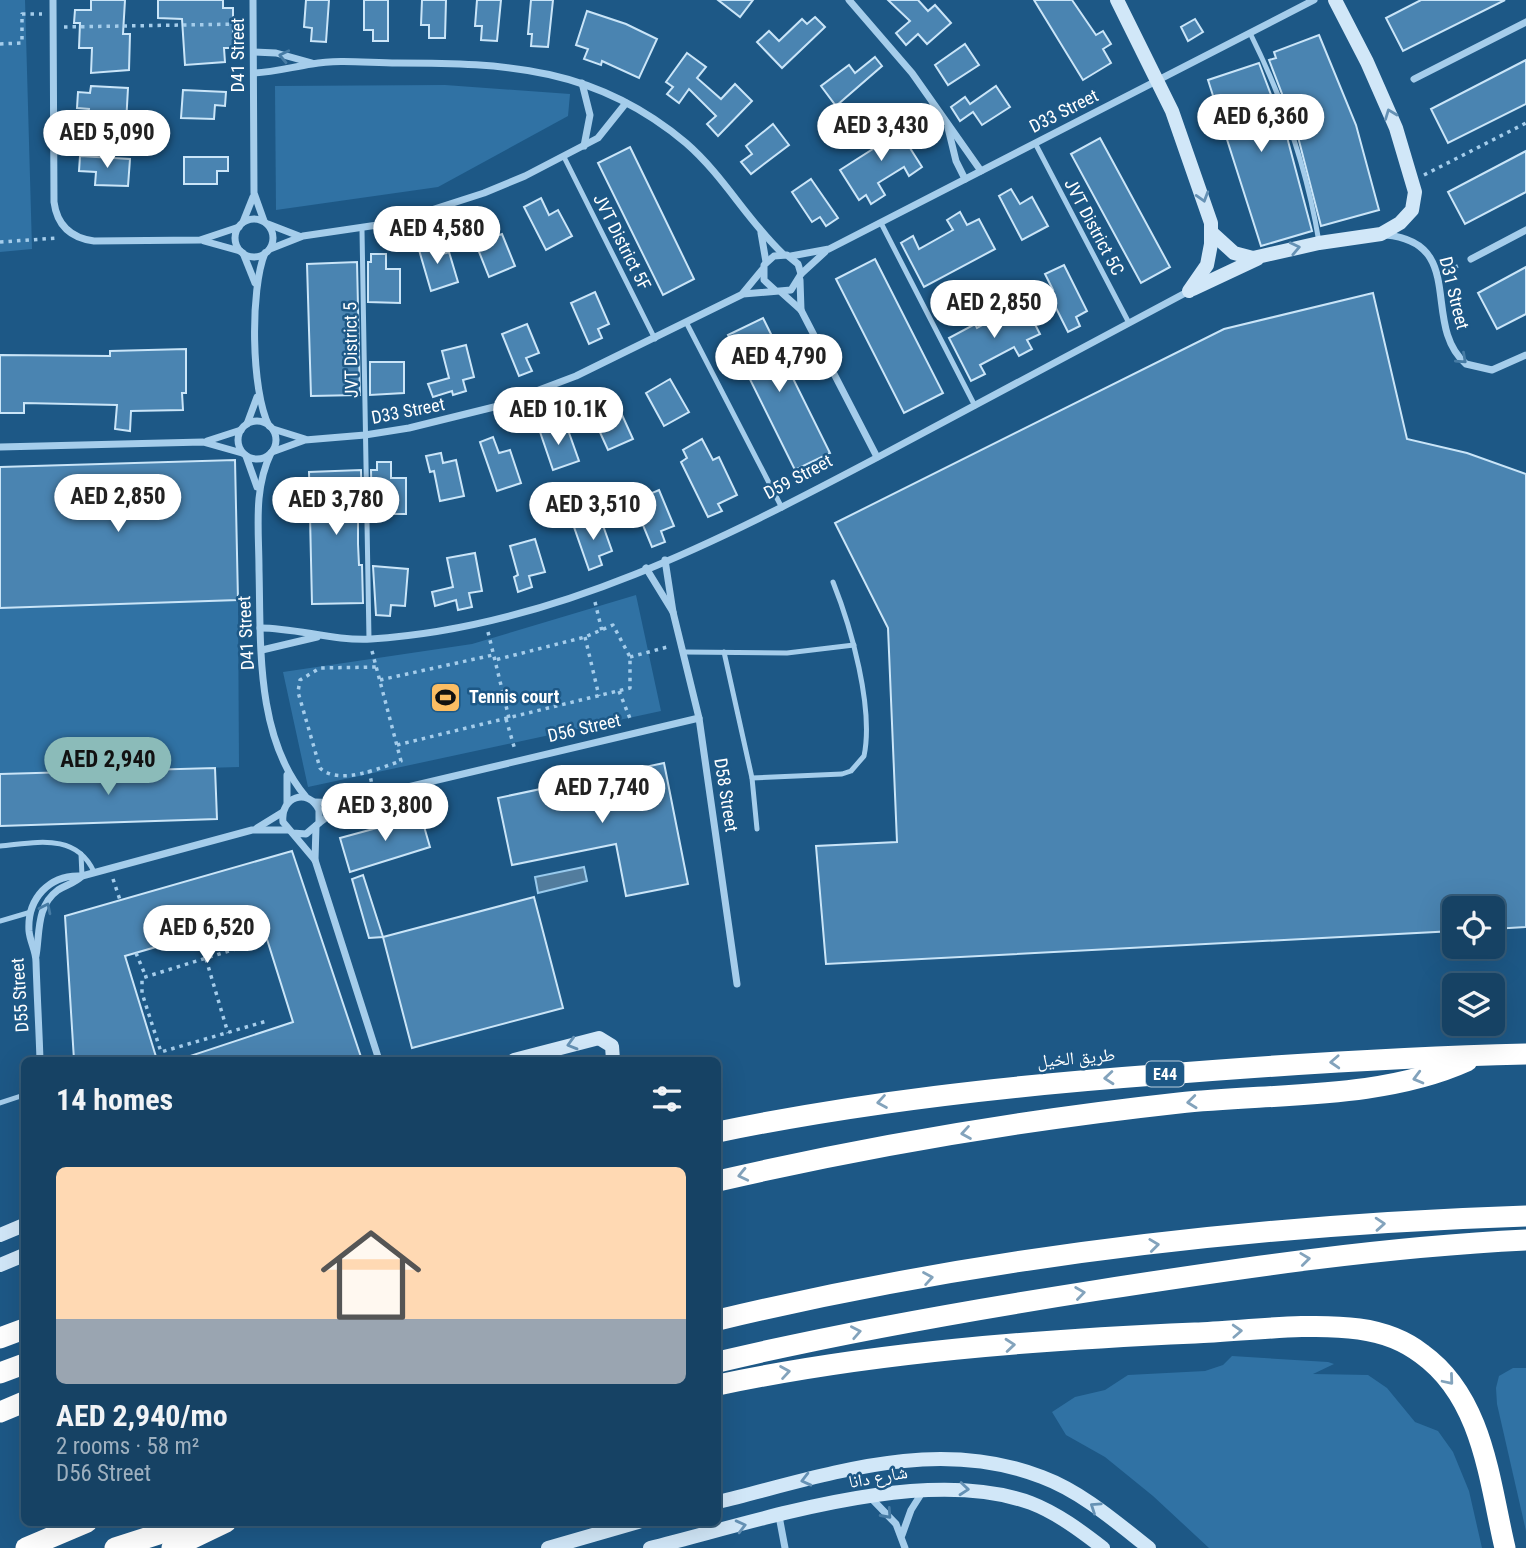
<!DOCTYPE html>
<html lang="en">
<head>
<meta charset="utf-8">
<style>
  :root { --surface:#164264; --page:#234d6d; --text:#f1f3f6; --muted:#9eb0bf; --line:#355b78; --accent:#8bbbb9 }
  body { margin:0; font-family:"Roboto Condensed","Noto Naskh Arabic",sans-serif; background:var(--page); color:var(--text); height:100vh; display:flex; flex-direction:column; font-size:26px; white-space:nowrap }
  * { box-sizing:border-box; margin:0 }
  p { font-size:23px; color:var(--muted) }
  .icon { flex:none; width:38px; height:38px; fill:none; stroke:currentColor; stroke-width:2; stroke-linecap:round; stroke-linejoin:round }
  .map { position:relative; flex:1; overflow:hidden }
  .sheet { position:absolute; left:21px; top:1057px; width:700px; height:469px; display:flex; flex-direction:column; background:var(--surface); border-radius:10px; box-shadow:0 7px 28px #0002,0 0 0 2px var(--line) }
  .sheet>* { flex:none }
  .fabs { position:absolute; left:1442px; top:896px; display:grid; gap:14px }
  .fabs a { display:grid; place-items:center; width:63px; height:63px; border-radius:10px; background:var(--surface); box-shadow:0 7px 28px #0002,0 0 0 2px var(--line); font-size:35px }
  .price { position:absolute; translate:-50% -60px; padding:0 16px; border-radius:24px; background:#fff; color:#222; font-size:23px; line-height:46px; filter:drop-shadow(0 2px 4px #0008) }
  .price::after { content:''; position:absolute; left:50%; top:42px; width:21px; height:16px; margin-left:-10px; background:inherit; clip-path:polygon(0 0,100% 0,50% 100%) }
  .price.active { background:var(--accent); color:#111 }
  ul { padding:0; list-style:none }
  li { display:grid; align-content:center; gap:14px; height:371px; padding:0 35px }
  li span { display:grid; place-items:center; height:217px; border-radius:10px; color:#555 }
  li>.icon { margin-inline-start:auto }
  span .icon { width:126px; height:126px; fill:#fffc; stroke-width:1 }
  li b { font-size:30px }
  h2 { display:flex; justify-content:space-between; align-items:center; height:84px; padding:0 35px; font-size:30px }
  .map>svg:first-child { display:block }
  .green { fill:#3072a4 }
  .water { fill:#527c9d; stroke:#98caed; stroke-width:2 }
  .building { fill:#4a84b1; stroke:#cae5f8; stroke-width:2 }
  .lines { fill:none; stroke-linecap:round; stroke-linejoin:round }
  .path { stroke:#a5cdeb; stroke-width:3.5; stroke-dasharray:3.5 5; stroke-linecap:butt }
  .lane { stroke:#a5cdeb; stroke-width:5 }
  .street { stroke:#a5cdeb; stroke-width:7 }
  .secondary { stroke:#d1e7f8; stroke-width:14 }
  .highway { stroke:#fff; stroke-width:21 }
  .oneway { stroke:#467ba4 }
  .oneway2 { stroke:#6591b4 }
  .oneway3 { stroke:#83a3bc }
  .labels { text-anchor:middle; stroke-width:5; stroke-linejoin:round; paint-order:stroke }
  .shield { fill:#1d5886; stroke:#bbcddb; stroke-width:2 }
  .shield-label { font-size:16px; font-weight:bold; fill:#fff }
  .street-label { font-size:18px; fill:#fff; stroke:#1d5886 }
  .poi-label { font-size:18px; font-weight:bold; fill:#fff; stroke:#1d5886; text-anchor:start }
</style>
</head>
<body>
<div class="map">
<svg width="1526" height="1548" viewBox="0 0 1526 1548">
  <rect width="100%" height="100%" fill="#1d5886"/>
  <g class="green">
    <polygon points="0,0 25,0 32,249 0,252"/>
    <polygon points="445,85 570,94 568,116 438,187 276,210 275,86"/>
    <polygon points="636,595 661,711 308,787 283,672 472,644"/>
    <polygon points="238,600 239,767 0,774 0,608"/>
    <polygon points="1232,1356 1328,1362 1334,1364 1313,1374 1368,1375 1387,1388 1415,1422 1438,1431 1453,1452 1469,1491 1482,1548 1209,1548 1153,1496 1105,1457 1066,1435 1052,1412 1075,1397 1105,1390 1128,1375 1205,1371 1223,1365"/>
    <polygon points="1513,1368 1526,1368 1526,1531 1497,1404 1496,1388 1499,1376"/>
  </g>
  <polygon class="water" points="584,867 587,881 538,893 535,877"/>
  <g class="building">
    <polygon points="91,0 125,0 123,34 130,34 129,70 91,73 92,48 79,48 80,23 74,23 75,10 91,10"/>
    <polygon points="158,0 223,0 223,8 233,8 233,48 224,48 225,62 185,65 182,19 158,18"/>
    <polygon points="306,0 329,0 326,42 311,41 312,28 304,27"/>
    <polygon points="364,0 388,0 388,41 373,41 373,30 364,30"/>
    <polygon points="422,0 446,0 445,38 429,38 429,25 421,25"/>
    <polygon points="477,0 501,0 497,41 481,40 482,26 475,26"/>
    <polygon points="531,0 553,0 548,47 531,46 532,34 528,34"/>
    <polygon points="718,0 753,0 740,17"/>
    <polygon points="888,0 918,0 928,11 935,5 951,23 927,44 918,34 906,45 896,33 910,21"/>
    <polygon points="1034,0 1072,0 1096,35 1103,31 1111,44 1103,49 1111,63 1083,80"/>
    <polygon points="1421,0 1505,0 1403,51 1386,18"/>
    <polygon points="587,11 626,24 657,39 639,78 602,61 601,65 584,59 588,49 576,45"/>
    <polygon points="815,17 825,27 782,68 757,42 769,31 779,41 802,19 807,24"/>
    <polygon points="1195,19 1203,32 1188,41 1181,27"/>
    <polygon points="1319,35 1356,125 1379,210 1321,226 1297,133 1269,60 1276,58 1274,52"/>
    <polygon points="965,44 979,65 948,85 935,65"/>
    <polygon points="687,53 706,67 697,78 721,99 735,84 752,101 718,136 707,124 716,116 689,89 679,103 667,94 673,87 666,82"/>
    <polygon points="875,57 882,66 836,106 821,86 849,65 855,73"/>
    <polygon points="1526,60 1526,104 1448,143 1431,109"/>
    <polygon points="1259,63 1287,137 1312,231 1261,246 1208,80"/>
    <polygon points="91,86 128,88 126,124 88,121 89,109 77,108 78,92 90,93"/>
    <polygon points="996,86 1010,107 982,125 973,112 960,121 951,107 965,97 970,104"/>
    <polygon points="183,90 226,92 225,106 215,105 214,119 181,118"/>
    <polygon points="891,118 922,167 909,176 904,167 878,183 885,195 871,204 866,195 859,200 840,170 879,145 873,130"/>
    <polygon points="773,124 789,145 751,174 741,162 752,154 746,146"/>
    <polygon points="1100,138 1170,267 1141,283 1071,154"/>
    <polygon points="630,147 694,279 663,295 598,163"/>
    <polygon points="1526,151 1526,192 1465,224 1448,192"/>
    <polygon points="80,156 130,159 128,186 95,185 96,172 79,171"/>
    <polygon points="184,157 228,157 228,171 217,171 217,184 184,184"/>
    <polygon points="811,179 838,218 826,226 820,217 812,222 792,192"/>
    <polygon points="1011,189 1020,204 1032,197 1048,226 1022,240 999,196"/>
    <polygon points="541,198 549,215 558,210 572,236 546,250 524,207"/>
    <polygon points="960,212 967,225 979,219 995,249 924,287 901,243 913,236 919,249 953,230 947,220"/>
    <polygon points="487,221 494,237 502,234 515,266 489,277 470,229"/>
    <polygon points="431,239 436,256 449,252 458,282 431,291 417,243"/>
    <polygon points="371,254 386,254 386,269 400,269 400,303 368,302 368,262 371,262"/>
    <polygon points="875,259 943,393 904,413 836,279"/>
    <polygon points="357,262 360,395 311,396 307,264"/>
    <polygon points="1064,265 1087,311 1076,317 1080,326 1068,332 1048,292 1053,290 1045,274"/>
    <polygon points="1526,267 1526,314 1497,329 1478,293"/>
    <polygon points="595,292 609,324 598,329 602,338 589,344 571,303"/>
    <polygon points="1373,293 1407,439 1467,453 1526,474 1526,927 1493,929 1493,908 1454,908 1454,931 826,964 816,846 897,842 888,628 835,523 1224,329"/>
    <polygon points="1024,303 1040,334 1027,340 1032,349 1019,356 1014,347 980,365 985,374 971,381 949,338 975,324 977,328"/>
    <polygon points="763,318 830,453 795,470 728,335"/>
    <polygon points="527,324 539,353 526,358 532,371 519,376 502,334"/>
    <polygon points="466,345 474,377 463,380 466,391 453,395 452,391 433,397 428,384 449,378 442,351"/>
    <polygon points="186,349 186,393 182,393 183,410 131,411 130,431 115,429 117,405 24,403 24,413 0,413 0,355 110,356 110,351"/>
    <polygon points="370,362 404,362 404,393 370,395"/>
    <polygon points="670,379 689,412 664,426 646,393"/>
    <polygon points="601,401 605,412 618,406 633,439 608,450 588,406"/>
    <polygon points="551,422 555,435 568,430 579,461 553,470 538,426"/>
    <polygon points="493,437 499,453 510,450 521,483 497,491 480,442"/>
    <polygon points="702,439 713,460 719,457 737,495 718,504 722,511 708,517 681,462 687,458 683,450"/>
    <polygon points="441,453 443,463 456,460 464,496 440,501 434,471 430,472 426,456"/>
    <polygon points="235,460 238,600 0,608 0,467"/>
    <polygon points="377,462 391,462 391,478 406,478 406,514 372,514 371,470 377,470"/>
    <polygon points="361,470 362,513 358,513 358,544 359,565 362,565 363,603 312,604 309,472"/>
    <polygon points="659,490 674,526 661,531 665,542 652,547 633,501"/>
    <polygon points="600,517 612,551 599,556 602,565 589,570 574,527"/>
    <polygon points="535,539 545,572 529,576 532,587 518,592 514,577 518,575 510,546"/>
    <polygon points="475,553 482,591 469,593 472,607 458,610 456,600 435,606 432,592 453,587 447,558"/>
    <polygon points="373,566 408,569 405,606 391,605 390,616 376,615"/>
    <polygon points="664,763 688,884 626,896 616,844 512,865 498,798"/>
    <polygon points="215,768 217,819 0,826 0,774"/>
    <polygon points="421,816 430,847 350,872 340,838"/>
    <polygon points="292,851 362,1060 185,1060 184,1058 293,1022 260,917 125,956 157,1060 74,1060 65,916"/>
    <polygon points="363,875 383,937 369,938 352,879"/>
    <polygon points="534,897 563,1008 412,1048 383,937"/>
  </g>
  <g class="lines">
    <g class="path">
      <polyline points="64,27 242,24"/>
      <polyline points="0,44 22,43 22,14 42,14"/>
      <polyline points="1424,175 1526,123"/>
      <polyline points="0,242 58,238"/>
      <polyline points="1447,271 1462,264"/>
      <polyline points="595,602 602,631"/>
      <polyline points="488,632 509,718"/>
      <polyline points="585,637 599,696"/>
      <path d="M 372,651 L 401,761 C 379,768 339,786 320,768 L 298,692 L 300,680 L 320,668 L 377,667"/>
      <polyline points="630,657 671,646"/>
      <polyline points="380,680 493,655"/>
      <polyline points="619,691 631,721"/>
      <polyline points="506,719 515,750"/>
      <polyline points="397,745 630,688 630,657 613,625 585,637 495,660"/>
      <polyline points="369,770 372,785"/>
      <polyline points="113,879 120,900"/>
      <polyline points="245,946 142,978 142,993 161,1052 267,1021"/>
      <polyline points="136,953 146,977"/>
      <polyline points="206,959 228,1033"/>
    </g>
    <g class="lane">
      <path d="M 1250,33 C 1283,99 1307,169 1319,242"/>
      <polyline points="1035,143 1129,323"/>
      <polyline points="564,157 655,339"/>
      <polyline points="881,223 975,406"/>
      <polyline points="362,230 369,639"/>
      <polyline points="686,322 782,508"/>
      <polyline points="684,652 787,653 854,645"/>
      <polyline points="724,652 752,778 757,829"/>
      <path d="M 752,778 L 842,774 L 851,771 L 864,756 C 874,708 851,627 833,582"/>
      <path d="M 0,846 C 35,843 76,832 94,872"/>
      <polyline points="81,854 82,876"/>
      <polyline points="0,921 31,912"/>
      <polyline points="0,1103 24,1095"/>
    </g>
    <g class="street">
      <path d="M 53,0 L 54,202 C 57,225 71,238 94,241 L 200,240 L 239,227"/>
      <polyline points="253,0 254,193 264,221"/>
      <polyline points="849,0 912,73 981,171"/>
      <polyline points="254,52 276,53 312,63"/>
      <path d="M 254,73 C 275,72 292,67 312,64 C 339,59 369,63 397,63 C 507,63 596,67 686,143 C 724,176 747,220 783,254"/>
      <polyline points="1414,79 1526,22"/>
      <polyline points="582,83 590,115 584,146"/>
      <polyline points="948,128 956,161 965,179"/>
      <circle cx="254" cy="238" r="19"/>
      <polyline points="243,222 253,197"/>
      <polyline points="268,224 299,236"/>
      <polyline points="761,233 766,262"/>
      <path d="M 1386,235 C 1468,243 1420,324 1466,364 L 1492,370 L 1526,355"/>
      <polyline points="204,241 240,251"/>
      <polyline points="270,249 303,236 391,223 484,193 525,176 598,138 626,103"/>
      <polyline points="243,253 255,283"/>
      <path d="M 265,253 C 250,289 251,391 269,426"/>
      <polyline points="791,256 829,249 1314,0"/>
      <polyline points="1471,259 1526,230"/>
      <polyline points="801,274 825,252"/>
      <polyline points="800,280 801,310"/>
      <polyline points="743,293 762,270"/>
      <polyline points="782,293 801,310 877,457"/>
      <circle cx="257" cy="440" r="19"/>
      <polyline points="247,424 257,397"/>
      <polyline points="273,429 305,439"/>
      <polyline points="207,441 241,430"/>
      <polyline points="0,447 203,442 242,453"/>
      <polyline points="272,452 305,440 365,435 409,428 494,407 576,376 743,294 791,290 801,274 798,264 787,255 774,256 764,265 764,280 776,291"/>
      <path d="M 271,453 C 253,490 259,530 259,570 C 261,643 255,737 306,797"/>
      <polyline points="246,456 257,487"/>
      <polyline points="665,560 673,612 699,718 737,984"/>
      <polyline points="646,568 673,612"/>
      <path d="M 260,628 C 297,628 333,641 371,639 C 552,628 723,539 880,456 C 983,401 1086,346 1189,291"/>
      <polyline points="262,650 317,637"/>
      <polyline points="287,775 287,803"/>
      <polyline points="314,802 346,803"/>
      <polyline points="319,823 346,803 374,795 699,718"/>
      <polyline points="257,828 283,812"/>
      <path d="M 293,833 L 306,834 L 319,823 L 319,810 C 308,787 280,797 283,822 L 315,860 L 379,1060"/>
      <polyline points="315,860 316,826"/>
      <path d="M 36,956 C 40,933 36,906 58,890 C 66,885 75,883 82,876 L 252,830 L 289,830"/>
      <path d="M 40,1060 C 39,1028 37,995 36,962 C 36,951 30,942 29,931 C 27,899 49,874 82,876"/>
      <polyline points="871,1498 896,1524 905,1548"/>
      <polyline points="779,1516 785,1548"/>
      <polyline points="902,1535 911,1510 923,1491"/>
    </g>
    <g class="secondary">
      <polyline points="1117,0 1172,111 1211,223 1211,244 1207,265 1189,291"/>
      <polyline points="1212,233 1234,253 1253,258 1319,243 1381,234 1400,223 1412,210 1415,192 1396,128 1367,62 1335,0"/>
      <polyline points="1193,289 1257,259"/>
      <polyline points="514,1060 599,1038 612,1046 613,1060"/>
      <polyline points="0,1235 24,1225"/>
      <polyline points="0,1265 24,1255"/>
      <path d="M 718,1502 C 825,1476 934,1435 1042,1477 C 1082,1492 1116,1522 1149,1548"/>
      <polyline points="548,1548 638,1522"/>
      <path d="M 650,1548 C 760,1521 923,1464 1031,1503 C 1057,1513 1081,1531 1103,1548"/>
    </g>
    <g class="highway">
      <path d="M 718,1132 C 862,1102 1007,1086 1155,1075 C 1278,1065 1402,1057 1526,1054"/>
      <path d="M 718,1181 C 869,1146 1024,1120 1179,1103 C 1272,1093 1381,1100 1467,1061"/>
      <path d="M 718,1320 C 981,1257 1255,1225 1526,1216"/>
      <polyline points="0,1338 24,1329"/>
      <path d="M 718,1362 C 843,1332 971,1310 1099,1290 C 1241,1268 1382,1247 1526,1240"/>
      <polyline points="0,1373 24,1364"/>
      <path d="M 718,1385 C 874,1352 1036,1340 1195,1333 C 1245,1331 1310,1322 1359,1329 C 1381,1332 1404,1340 1422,1354 C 1483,1398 1489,1480 1505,1548"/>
      <polyline points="0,1412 24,1402"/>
      <polyline points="26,1548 87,1522"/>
      <polyline points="115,1548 196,1522"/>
      <polyline points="172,1548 226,1522"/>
    </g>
  </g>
  <defs><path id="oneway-chevron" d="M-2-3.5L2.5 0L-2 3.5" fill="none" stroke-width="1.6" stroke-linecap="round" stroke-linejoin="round" transform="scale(1.75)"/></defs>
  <g class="oneway">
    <use href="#oneway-chevron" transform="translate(284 56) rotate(-167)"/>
    <use href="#oneway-chevron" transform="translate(1462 359) rotate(42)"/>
    <use href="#oneway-chevron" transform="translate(46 908) rotate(-64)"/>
    <use href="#oneway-chevron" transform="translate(887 1514) rotate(48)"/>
  </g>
  <g class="oneway2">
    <use href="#oneway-chevron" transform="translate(1390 114) rotate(-111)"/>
    <use href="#oneway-chevron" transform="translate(1203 197) rotate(73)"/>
    <use href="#oneway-chevron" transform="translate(1295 248) rotate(-12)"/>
    <use href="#oneway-chevron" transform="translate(572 1044) rotate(164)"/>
    <use href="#oneway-chevron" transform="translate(806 1480) rotate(166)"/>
    <use href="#oneway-chevron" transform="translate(964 1489) rotate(5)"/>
    <use href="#oneway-chevron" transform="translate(1095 1507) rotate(-146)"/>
    <use href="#oneway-chevron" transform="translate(741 1526) rotate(-14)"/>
  </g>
  <g class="oneway3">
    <use href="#oneway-chevron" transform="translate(1335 1062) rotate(177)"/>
    <use href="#oneway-chevron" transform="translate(1109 1078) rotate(175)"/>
    <use href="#oneway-chevron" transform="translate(1418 1078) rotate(165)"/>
    <use href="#oneway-chevron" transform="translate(882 1102) rotate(171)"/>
    <use href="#oneway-chevron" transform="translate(1192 1102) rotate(174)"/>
    <use href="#oneway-chevron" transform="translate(966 1133) rotate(171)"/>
    <use href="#oneway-chevron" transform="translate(743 1175) rotate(167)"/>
    <use href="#oneway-chevron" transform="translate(1380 1224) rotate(-4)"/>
    <use href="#oneway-chevron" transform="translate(1154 1245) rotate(-7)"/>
    <use href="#oneway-chevron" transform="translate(1305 1259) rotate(-7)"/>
    <use href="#oneway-chevron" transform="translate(928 1278) rotate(-10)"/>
    <use href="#oneway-chevron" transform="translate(1080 1293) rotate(-8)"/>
    <use href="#oneway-chevron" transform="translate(1237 1331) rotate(-3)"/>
    <use href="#oneway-chevron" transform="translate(856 1332) rotate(-11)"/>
    <use href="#oneway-chevron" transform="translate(1010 1345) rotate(-5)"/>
    <use href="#oneway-chevron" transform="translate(785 1372) rotate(-9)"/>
    <use href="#oneway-chevron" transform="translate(1449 1380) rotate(50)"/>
  </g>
  <defs>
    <symbol id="stadium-square" viewBox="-11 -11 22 22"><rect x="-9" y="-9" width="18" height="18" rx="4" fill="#fbbd63" stroke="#1d5886"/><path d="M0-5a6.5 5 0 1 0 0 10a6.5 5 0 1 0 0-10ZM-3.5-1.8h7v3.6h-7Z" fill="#111"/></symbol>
  </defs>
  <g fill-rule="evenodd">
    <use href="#stadium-square" x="428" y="680" width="35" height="35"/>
  </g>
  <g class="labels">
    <rect class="shield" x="1146" y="1061.5" width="38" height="25" rx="5"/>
    <g class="shield-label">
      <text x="1165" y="1080">E44</text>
    </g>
    <g class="street-label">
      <text transform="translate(238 55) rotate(-90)" y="6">D41 Street</text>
      <text transform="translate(1064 111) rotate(-27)" y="6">D33 Street</text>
      <text transform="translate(1094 227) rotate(62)" y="6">JVT District 5C</text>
      <text transform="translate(622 242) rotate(63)" y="6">JVT District 5F</text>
      <text transform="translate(1454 293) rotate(76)" y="6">D31 Street</text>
      <text transform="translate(351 350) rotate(-91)" y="6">JVT District 5</text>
      <text transform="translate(408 411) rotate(-11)" y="6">D33 Street</text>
      <text transform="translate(798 477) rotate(-28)" y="6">D59 Street</text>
      <text transform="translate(246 633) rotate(-93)" y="6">D41 Street</text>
      <text transform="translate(584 728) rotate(-13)" y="6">D56 Street</text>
      <text transform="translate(726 795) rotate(81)" y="6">D58 Street</text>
      <text transform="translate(20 995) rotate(-94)" y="6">D55 Street</text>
      <text transform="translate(1076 1058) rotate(-5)" y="6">طريق الخيل</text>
      <text transform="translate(878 1477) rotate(-10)" y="6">شارع دانا</text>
    </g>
    <g class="poi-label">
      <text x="469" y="703">Tennis court</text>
    </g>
  </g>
</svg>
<div class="fabs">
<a><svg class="icon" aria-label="locate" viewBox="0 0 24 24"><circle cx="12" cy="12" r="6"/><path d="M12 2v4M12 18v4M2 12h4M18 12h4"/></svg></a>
<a><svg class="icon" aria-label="layers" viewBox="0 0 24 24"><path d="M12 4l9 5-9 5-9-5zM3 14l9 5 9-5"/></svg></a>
</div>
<b class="price" style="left:1261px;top:154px">AED 6,360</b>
<b class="price" style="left:881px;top:163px">AED 3,430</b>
<b class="price" style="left:107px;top:170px">AED 5,090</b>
<b class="price" style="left:437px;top:266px">AED 4,580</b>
<b class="price" style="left:994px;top:340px">AED 2,850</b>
<b class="price" style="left:779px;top:394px">AED 4,790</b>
<b class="price" style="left:558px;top:447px">AED 10.1K</b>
<b class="price" style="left:118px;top:534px">AED 2,850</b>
<b class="price" style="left:336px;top:537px">AED 3,780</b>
<b class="price" style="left:593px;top:542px">AED 3,510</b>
<b class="price active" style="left:108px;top:797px">AED 2,940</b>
<b class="price" style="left:602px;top:825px">AED 7,740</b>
<b class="price" style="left:385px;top:843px">AED 3,800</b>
<b class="price" style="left:207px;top:965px">AED 6,520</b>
<section class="sheet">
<h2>14 homes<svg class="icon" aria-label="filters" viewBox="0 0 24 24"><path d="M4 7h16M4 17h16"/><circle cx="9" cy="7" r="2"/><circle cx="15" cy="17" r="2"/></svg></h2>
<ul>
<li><span style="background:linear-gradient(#ffd9b3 70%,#9aa5b1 0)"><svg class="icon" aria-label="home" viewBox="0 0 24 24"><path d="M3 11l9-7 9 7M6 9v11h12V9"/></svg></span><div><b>AED 2,940/mo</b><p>2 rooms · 58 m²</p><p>D56 Street</p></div></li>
</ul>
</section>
</div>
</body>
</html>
